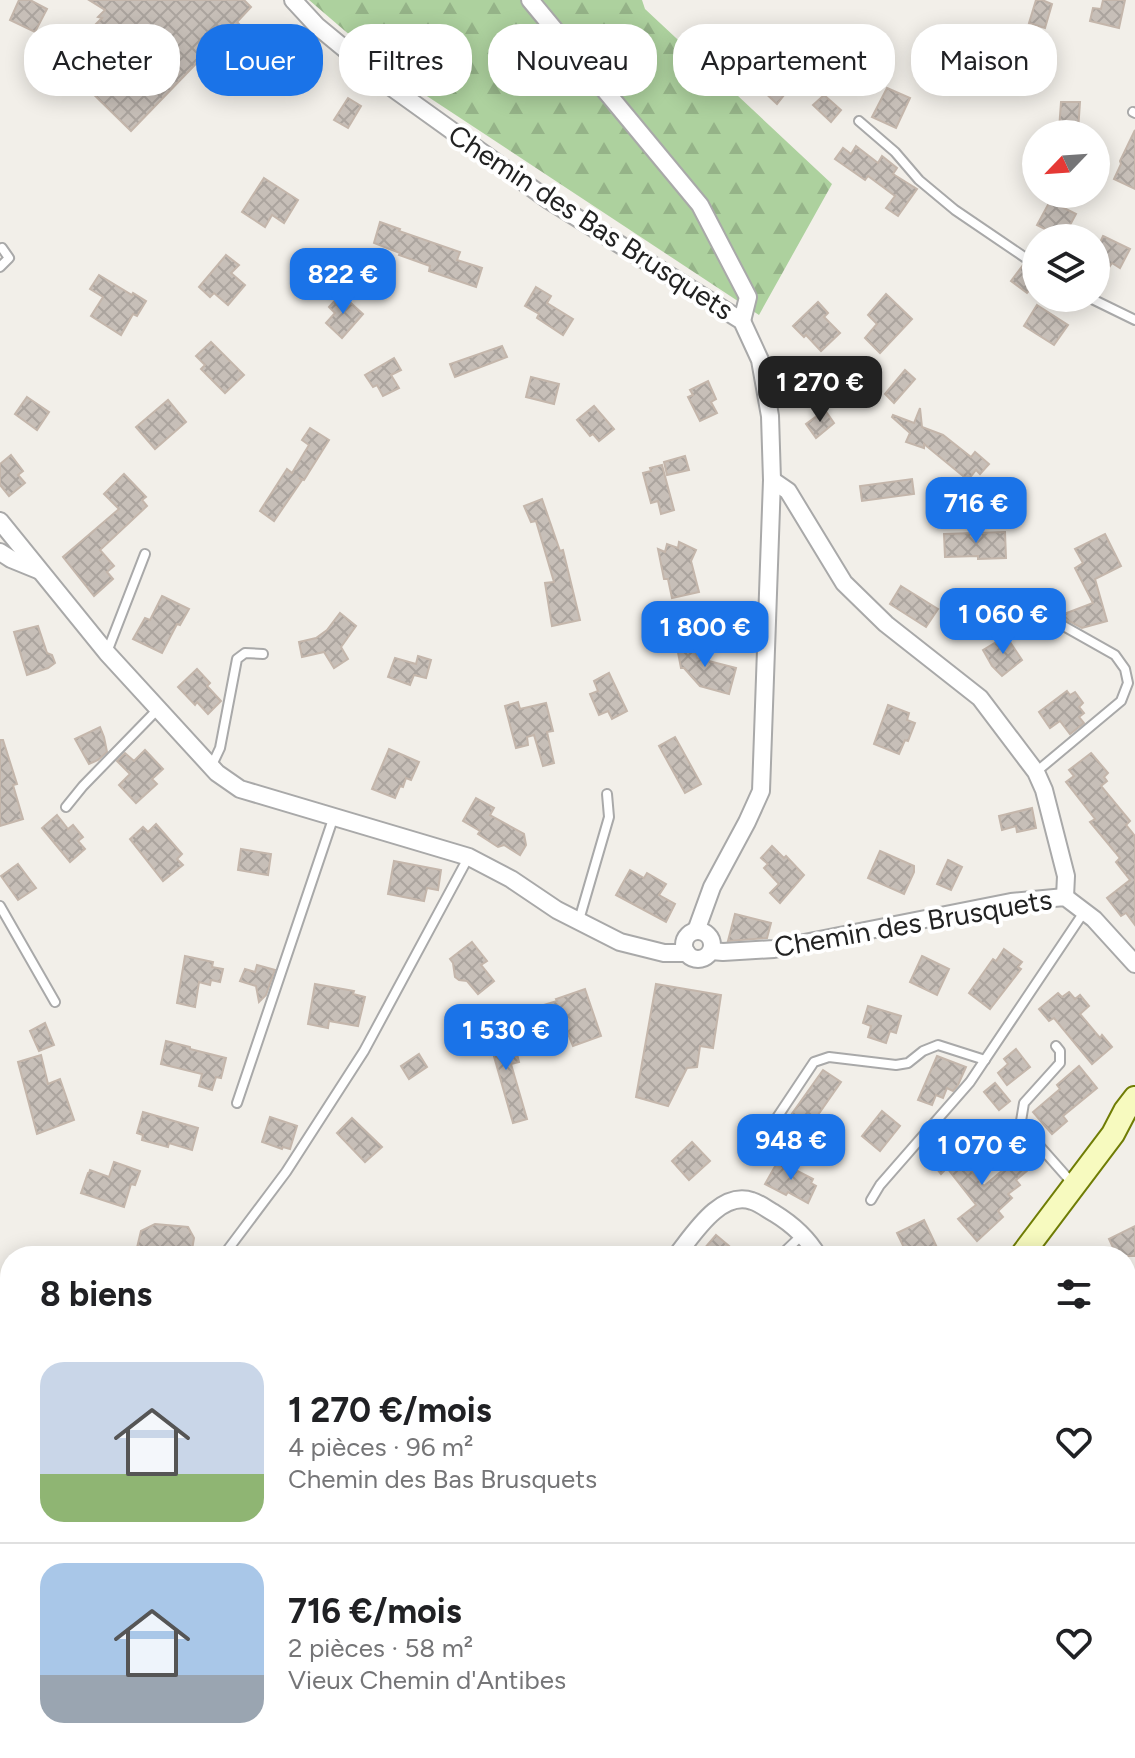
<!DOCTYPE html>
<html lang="fr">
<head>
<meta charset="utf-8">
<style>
  :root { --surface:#fff; --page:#f2f2f2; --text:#202124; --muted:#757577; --line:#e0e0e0; --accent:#1a73e8 }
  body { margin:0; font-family:Figtree,sans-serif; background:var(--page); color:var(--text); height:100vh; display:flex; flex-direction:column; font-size:30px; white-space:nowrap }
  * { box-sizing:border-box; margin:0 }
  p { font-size:26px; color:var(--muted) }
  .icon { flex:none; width:44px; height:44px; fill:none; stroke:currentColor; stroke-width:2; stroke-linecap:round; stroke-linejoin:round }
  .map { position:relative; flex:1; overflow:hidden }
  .drawer { position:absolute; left:0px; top:1246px; width:1136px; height:512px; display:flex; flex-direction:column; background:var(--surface); border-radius:32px 32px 0 0; box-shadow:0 4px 20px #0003 }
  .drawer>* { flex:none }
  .top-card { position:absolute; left:24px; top:24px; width:1088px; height:72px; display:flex; gap:16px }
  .needle { width:52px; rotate:245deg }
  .controls { position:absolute; left:1022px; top:120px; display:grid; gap:16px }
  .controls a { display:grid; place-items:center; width:88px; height:88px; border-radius:50%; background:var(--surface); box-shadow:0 4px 20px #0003; font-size:40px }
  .price { position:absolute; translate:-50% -68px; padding:0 18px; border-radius:16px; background:var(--accent); color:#fff; font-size:26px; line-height:52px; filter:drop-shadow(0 2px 4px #0008) }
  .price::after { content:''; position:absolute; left:50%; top:48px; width:24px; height:18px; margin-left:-12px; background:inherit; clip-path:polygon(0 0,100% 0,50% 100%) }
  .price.current { background:#222; color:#fff }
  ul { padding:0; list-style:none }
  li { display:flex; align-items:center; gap:24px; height:200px; padding:0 40px }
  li+li { border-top:2px solid var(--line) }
  li span { display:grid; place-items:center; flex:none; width:224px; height:160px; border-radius:24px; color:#555 }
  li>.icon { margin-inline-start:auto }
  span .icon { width:96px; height:96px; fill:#fffc; stroke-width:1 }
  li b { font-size:34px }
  h2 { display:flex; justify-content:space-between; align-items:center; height:96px; padding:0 40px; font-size:34px }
  .tag { padding:0 28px; border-radius:32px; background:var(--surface); box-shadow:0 4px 20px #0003; font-size:28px; line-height:72px }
  .tag.current { background:var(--accent); color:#fff }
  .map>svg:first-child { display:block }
  .forest { fill:url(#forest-firs) }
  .building { fill:url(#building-cross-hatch); stroke:#c4b6ab; stroke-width:2 }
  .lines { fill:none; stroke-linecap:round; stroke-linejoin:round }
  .lane-casing { stroke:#a9a9a9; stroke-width:12 }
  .street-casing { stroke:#a9a9a9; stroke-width:20 }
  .secondary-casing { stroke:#707d05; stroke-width:26 }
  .lane { stroke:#fff; stroke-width:8 }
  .street { stroke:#fff; stroke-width:16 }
  .secondary { stroke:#f7fabf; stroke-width:22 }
  .labels { text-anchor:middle; stroke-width:8; stroke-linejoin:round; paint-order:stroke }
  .street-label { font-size:28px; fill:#222; stroke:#fff }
</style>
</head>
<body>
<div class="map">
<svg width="1135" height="1758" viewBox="0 0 1135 1758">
  <defs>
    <pattern id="forest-firs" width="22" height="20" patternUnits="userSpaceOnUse" patternTransform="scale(2)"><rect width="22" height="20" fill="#add19e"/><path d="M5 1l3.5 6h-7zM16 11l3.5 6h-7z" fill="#95b388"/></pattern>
    <pattern id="building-cross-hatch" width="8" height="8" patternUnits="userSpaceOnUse" patternTransform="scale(2)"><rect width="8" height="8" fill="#c7bfb8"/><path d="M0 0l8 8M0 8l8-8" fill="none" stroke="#aba49e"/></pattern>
  </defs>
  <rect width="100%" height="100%" fill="#f2efe9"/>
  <polygon class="forest" points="309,0 642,0 645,9 832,184 759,315 401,79"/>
  <g class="building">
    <polygon points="19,0 30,0 47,9 35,32 10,20"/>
    <polygon points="89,0 244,0 251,7 237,22 258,43 239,63 217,42 131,131 79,80 98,60 79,41 102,18 98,17 105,10"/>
    <polygon points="1036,0 1042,0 1052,4 1045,28 1029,23"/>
    <polygon points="1103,0 1125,0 1119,28 1090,21 1093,8 1101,9"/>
    <polygon points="979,27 1001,34 995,52 998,53 993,67 966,59 972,39 975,40"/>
    <polygon points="771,67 792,85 777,104 757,85"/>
    <polygon points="887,88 910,98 896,128 872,117"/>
    <polygon points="824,95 841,110 831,122 813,105"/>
    <polygon points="348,98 361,106 348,128 334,120"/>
    <polygon points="1061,102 1080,102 1078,131 1059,130"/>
    <polygon points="1135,130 1135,189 1114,179 1121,164 1120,161"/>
    <polygon points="856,146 878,163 882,156 897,168 893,174 917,189 898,216 886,208 895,196 868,176 865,180 835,159 843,148 851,154"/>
    <polygon points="264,178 298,200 284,223 272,215 265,227 242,212"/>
    <polygon points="1050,201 1076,214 1063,238 1037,225"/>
    <polygon points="380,222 400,229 399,231 460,252 457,260 482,268 476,287 429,271 430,266 399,255 400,253 374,243"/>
    <polygon points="1103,236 1130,249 1120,268 1112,263 1108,269 1096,263 1096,251"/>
    <polygon points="226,255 239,265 231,273 245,285 228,305 214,293 210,297 199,287"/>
    <polygon points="1023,265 1036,273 1036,283 1027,293 1011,281"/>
    <polygon points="99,275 132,295 133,293 146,301 137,316 133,314 121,335 91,316 103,297 90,289"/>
    <polygon points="536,287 551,296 547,303 573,319 563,335 537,318 539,314 525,306"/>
    <polygon points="341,294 363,314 342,338 326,323 335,313 329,307"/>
    <polygon points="886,294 912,319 880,353 865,338 877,324 868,315"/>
    <polygon points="818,302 828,313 824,317 840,333 821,351 806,335 804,337 793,326"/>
    <polygon points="1037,305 1068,325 1054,345 1024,326"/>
    <polygon points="211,342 244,375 225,393 201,369 205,365 196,356"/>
    <polygon points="502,346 507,357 455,377 450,364"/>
    <polygon points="394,358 401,370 391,375 399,388 383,396 377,385 373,387 365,375"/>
    <polygon points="905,370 915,379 894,403 885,394"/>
    <polygon points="531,377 559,384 554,404 526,397"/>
    <polygon points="708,381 716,399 711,402 717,413 700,421 688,397 693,395 690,390"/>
    <polygon points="27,397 49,412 37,430 15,414"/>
    <polygon points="168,400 186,422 155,449 136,427"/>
    <polygon points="594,406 614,429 599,441 593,434 590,436 577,420"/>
    <polygon points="920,408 922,427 943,435 971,457 975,452 989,464 980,474 976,470 968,480 924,444 924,448 906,442 910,433 892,417 893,415 914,423"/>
    <polygon points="825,410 834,423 816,438 806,424"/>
    <polygon points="310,428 329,440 304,480 299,478 302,480 274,521 260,511 287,469 292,473 309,445 302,440"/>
    <polygon points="11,455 23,471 18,475 25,483 9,496 0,485 0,464"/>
    <polygon points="685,456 689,470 667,475 664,462"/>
    <polygon points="662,465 674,510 661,514 658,501 651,503 643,473 651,471 650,468"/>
    <polygon points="124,474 146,497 142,500 147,506 100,550 114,566 107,572 113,579 94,596 63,557 119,509 104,494"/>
    <polygon points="912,479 914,494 862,501 860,486"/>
    <polygon points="542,499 560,551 563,550 580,620 552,626 545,583 554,582 536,521 531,522 524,506"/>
    <polygon points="1005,532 1006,558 978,559 978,556 945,557 944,534"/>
    <polygon points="1105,534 1121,566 1095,579 1107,621 1082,628 1059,616 1093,603 1075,568 1083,563 1075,549"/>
    <polygon points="679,542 696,550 691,561 699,592 672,598 668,579 664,579 658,549 665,552 667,544 678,548"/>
    <polygon points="901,586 938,609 926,627 890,604"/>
    <polygon points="162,596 189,609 180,625 177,624 162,653 133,639 145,618 150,620"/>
    <polygon points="340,613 356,626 341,647 348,659 334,668 324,652 302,657 299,642 316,638 327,630"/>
    <polygon points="38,626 47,653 52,655 55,663 48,668 27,675 14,632"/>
    <polygon points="1006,636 1022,660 1002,676 992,666 983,650"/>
    <polygon points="694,638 697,658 736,668 729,694 700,686 684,668 681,668 676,642"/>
    <polygon points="418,656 431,660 426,678 414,675 410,685 388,677 395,658 416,664"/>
    <polygon points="197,669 210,683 207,686 221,701 208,714 197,702 195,705 178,687"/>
    <polygon points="609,673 627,711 612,719 608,711 599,715 590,694 598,691 594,681"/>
    <polygon points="1067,691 1070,695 1075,692 1083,703 1079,707 1084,713 1079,717 1084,723 1070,734 1060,721 1050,728 1039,712"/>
    <polygon points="518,702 520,709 546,703 553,731 547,732 554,763 543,766 534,735 527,737 528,745 516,748 505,706"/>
    <polygon points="888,705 909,713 907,720 915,723 908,741 905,740 899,754 874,744"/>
    <polygon points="100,727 104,737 107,752 98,760 89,764 75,739"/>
    <polygon points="675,737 701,784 685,793 659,746"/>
    <polygon points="0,740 3,740 17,784 13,785 23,819 0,826"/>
    <polygon points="389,749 419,762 411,780 406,778 403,787 400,786 395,798 372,789"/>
    <polygon points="145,750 163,769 152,779 157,784 136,803 119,785 130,774 117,761 125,753 134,761"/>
    <polygon points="1091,753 1108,773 1104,777 1107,781 1101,786 1130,821 1126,825 1135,836 1135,925 1126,913 1121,916 1107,898 1130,880 1116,862 1120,858 1090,822 1095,819 1066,782 1074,776 1069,770"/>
    <polygon points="476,798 494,808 490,815 524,834 526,845 520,855 504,845 498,847 478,834 480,831 463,821"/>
    <polygon points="1032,808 1036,828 1017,832 1016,826 1002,830 999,816"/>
    <polygon points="57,815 68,829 73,825 83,837 78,841 85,849 70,862 42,828"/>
    <polygon points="156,824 182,854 177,859 183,865 163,881 130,839 143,827 148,832"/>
    <polygon points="772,846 784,858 786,856 804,875 780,903 770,893 779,884 764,868 768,864 761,858"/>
    <polygon points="241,849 271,854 268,875 238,870"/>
    <polygon points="880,851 914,866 914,872 904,894 868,878"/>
    <polygon points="948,860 962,867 951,890 937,884"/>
    <polygon points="394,861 441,870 438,890 427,888 424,901 388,894"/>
    <polygon points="18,864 36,888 18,900 1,876"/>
    <polygon points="630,870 644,878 647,873 666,884 659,895 675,904 666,922 616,895"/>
    <polygon points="735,914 771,923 767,938 728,941"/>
    <polygon points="472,942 487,961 481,965 494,981 478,994 467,981 459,980 455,977 453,963 450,959"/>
    <polygon points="1004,949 1022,962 1018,967 1021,969 990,1009 969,993 993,959 996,961"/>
    <polygon points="185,956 213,962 212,967 223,969 220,982 211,980 210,985 199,982 195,1007 177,1003"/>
    <polygon points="922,956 949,969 937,995 910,982"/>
    <polygon points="257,965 275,970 266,995 259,1002 256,986 240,981 245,969 255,972"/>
    <polygon points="315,984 354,991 353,994 365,997 358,1026 329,1021 328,1028 308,1024"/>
    <polygon points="656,984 721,995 713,1048 700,1046 697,1067 687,1068 668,1106 636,1097"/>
    <polygon points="585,989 601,1036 573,1046 562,1019 522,1034 518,1019 546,1010 544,1005 557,1001 556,999"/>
    <polygon points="1069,992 1075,999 1080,995 1089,1006 1080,1014 1100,1038 1102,1035 1112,1047 1092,1064 1054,1018 1049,1021 1039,1009 1058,993 1062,997"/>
    <polygon points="868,1006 901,1016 896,1033 890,1031 886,1043 868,1037 871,1026 863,1023"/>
    <polygon points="45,1023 54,1045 39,1051 30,1031"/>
    <polygon points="476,1023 515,1046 519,1062 511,1064 527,1119 513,1123 493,1053"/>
    <polygon points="166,1041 190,1047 190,1049 226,1058 221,1078 216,1077 212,1090 199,1086 202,1074 161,1064"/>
    <polygon points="1016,1049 1030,1067 1007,1085 998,1073 1008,1064 1004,1059"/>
    <polygon points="419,1054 427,1067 409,1079 401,1066"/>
    <polygon points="41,1055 48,1084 60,1079 74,1120 37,1134 18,1062"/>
    <polygon points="937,1056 966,1067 958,1085 953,1091 947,1088 943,1098 936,1095 932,1105 918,1100"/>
    <polygon points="1079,1066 1097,1088 1063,1116 1067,1121 1052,1134 1033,1112 1060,1089 1057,1085"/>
    <polygon points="823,1070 841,1082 794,1149 776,1136"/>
    <polygon points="995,1083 1010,1101 999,1110 984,1092"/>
    <polygon points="882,1111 900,1126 880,1151 862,1136"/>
    <polygon points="143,1112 198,1128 192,1150 169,1143 168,1147 142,1140 143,1135 137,1133"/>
    <polygon points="270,1117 297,1126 290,1149 283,1147 282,1149 262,1142"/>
    <polygon points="352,1118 382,1147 365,1162 337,1133"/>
    <polygon points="950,1140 963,1155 960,1157 984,1186 1011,1163 1007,1158 1020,1148 1034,1165 1016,1180 1020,1185 1008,1194 1012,1198 998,1211 1003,1217 977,1241 958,1219 976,1205 947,1168 941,1174 929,1159"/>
    <polygon points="692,1142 710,1161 689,1180 672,1161"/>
    <polygon points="778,1161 813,1179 811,1183 816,1186 808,1203 788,1192 786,1195 765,1184"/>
    <polygon points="114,1162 140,1171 135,1185 131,1184 124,1207 81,1193 88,1173 89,1173 90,1170 109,1177"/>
    <polygon points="924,1220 941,1256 908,1256 897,1233"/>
    <polygon points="155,1224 188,1227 194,1238 191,1256 180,1254 174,1256 135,1256 141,1231"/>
    <polygon points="1135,1226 1135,1256 1117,1256 1109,1239"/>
    <polygon points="716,1235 741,1256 711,1256 703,1250"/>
  </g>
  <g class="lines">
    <defs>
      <g id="lane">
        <polyline points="1133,112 1135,113"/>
        <polyline points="859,121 895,152 919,180 955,210 1036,265"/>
        <polyline points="0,267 9,258 2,248"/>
        <polyline points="1090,298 1135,320"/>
        <polyline points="107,652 145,554"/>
        <polyline points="212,765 220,748 237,659 245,653 263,654"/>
        <polyline points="1036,772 1121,701 1128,683 1125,669 1115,655 1053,620"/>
        <polyline points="66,807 83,786 158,709"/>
        <polyline points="0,906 55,1002"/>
        <polyline points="579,920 609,817 607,794"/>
        <polyline points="1056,1046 1060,1051 1060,1063 1024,1103 1021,1121 1028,1133 1074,1185"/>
        <polyline points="237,1103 334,816"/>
        <polyline points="772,1125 814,1062 829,1057 896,1065 908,1063 923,1051 938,1045 985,1060"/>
        <polyline points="871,1200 880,1185 970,1082 1084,912"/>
        <polyline points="223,1256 286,1172 364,1051 468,858"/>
        <polyline points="780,1256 802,1235"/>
        <polyline points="1132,1542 1135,1544"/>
      </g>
      <g id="street">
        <polyline points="293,0 317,26 391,87 547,199 742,321 760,360 770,416 772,480 761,791 747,822 712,887 696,931"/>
        <polyline points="530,0 700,205 748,297 742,321"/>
        <polyline points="772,480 788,491 844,583 886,624 980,698 1036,772 1044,790 1066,876 1065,897"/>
        <polyline points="0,521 107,653 217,773 240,789 469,857 511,879 557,910 620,942 664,953 687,953"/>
        <polyline points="0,552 11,559 38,570"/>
        <circle cx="698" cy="945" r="14"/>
        <polyline points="711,951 723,952 774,949 1011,902 1065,897 1094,919 1135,964"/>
        <path d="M 676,1256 C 693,1235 720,1190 752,1201 C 759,1203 767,1209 774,1213 C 792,1224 807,1237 818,1256"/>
        <polyline points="0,1330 10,1334"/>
        <polyline points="1126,1644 1135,1652"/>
        <polyline points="524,1748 538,1758"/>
      </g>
      <g id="secondary">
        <polyline points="1021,1256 1113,1134 1125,1111 1135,1098"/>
        <polyline points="710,1748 718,1758"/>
      </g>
    </defs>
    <use href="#lane" class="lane-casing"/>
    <use href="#street" class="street-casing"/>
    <use href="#secondary" class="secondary-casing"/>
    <use href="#lane" class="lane"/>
    <use href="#street" class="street"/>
    <use href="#secondary" class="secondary"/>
  </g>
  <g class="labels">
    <g class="street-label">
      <text transform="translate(591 222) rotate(33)" y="10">Chemin des Bas Brusquets</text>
      <text transform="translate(913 923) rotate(-10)" y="10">Chemin des Brusquets</text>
    </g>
  </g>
</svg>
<div class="controls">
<a><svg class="needle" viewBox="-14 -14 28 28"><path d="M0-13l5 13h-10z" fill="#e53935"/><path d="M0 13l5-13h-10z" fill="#757577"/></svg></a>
<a><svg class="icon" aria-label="layers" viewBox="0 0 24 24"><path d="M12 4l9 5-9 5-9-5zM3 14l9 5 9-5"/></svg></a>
</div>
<b class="price" style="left:343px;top:316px">822 €</b>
<b class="price current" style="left:820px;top:424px">1 270 €</b>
<b class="price" style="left:976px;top:545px">716 €</b>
<b class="price" style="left:1003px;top:656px">1 060 €</b>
<b class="price" style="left:705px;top:669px">1 800 €</b>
<b class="price" style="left:506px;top:1072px">1 530 €</b>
<b class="price" style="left:791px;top:1182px">948 €</b>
<b class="price" style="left:982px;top:1187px">1 070 €</b>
<div class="top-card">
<a class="tag">Acheter</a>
<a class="tag current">Louer</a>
<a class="tag">Filtres</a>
<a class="tag">Nouveau</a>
<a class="tag">Appartement</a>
<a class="tag">Maison</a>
</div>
<section class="drawer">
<h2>8 biens<svg class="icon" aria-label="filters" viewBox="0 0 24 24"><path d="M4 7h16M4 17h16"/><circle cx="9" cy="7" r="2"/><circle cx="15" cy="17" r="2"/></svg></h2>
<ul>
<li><span style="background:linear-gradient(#c9d6e8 70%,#8fb573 0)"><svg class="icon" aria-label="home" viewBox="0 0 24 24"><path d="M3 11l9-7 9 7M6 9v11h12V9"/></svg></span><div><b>1 270 €/mois</b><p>4 pièces · 96 m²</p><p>Chemin des Bas Brusquets</p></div><svg class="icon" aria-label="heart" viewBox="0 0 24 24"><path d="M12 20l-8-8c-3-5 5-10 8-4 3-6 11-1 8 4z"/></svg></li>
<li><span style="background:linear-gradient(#a9c7e8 70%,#9aa5b1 0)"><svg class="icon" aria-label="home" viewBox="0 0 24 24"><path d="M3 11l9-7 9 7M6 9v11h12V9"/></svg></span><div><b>716 €/mois</b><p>2 pièces · 58 m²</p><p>Vieux Chemin d'Antibes</p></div><svg class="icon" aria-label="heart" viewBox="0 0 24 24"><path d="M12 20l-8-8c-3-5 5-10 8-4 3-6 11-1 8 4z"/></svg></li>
</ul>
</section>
</div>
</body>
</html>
